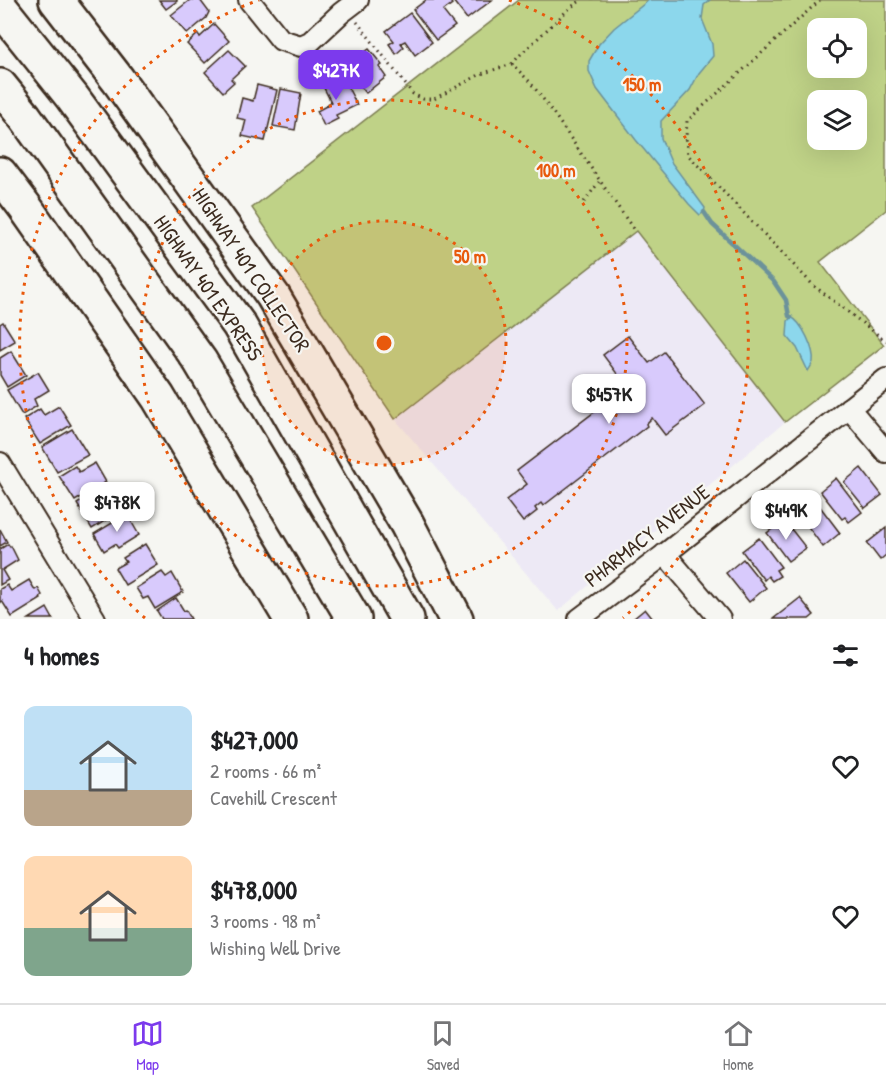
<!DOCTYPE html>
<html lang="en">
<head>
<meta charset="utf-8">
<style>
  :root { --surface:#fff; --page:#f6f6f6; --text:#202124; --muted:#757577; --line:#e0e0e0; --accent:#7c3aed }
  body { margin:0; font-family:"Patrick Hand",sans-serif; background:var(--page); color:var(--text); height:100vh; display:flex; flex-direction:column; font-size:22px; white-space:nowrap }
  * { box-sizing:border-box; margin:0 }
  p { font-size:20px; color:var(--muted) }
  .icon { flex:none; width:33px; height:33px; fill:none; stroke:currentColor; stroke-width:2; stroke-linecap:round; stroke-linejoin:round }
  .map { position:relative; height:619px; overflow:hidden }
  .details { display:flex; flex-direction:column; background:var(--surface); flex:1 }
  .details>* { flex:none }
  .controls { position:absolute; left:807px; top:18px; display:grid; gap:12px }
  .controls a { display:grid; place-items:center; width:60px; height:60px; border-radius:12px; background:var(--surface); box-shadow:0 6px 24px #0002; font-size:30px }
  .price { position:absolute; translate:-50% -51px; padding:0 14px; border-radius:12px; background:#fff; color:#222; font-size:20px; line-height:39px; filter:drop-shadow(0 2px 3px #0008) }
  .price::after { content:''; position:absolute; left:50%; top:36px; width:18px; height:14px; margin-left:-9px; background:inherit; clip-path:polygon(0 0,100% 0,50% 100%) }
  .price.selected { background:var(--accent); color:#fff }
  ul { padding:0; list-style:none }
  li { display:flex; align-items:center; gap:18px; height:150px; padding:0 24px }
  li span { display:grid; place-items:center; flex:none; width:168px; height:120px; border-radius:12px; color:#555 }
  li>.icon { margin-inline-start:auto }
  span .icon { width:72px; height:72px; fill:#fffc; stroke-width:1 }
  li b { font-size:26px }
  h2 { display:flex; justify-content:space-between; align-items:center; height:72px; padding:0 24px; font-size:26px }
  .tabs { display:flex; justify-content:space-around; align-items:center; height:84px; border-top:2px solid var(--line); background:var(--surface); font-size:16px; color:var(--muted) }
  .tabs a { display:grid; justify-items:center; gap:3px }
  .tabs .selected { color:var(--accent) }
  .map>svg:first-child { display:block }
  .built { fill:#ede9f5 }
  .green { fill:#bfd287; stroke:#7d7e52; stroke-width:1.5; fill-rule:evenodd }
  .water { fill:#8cd7ec; stroke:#6c929a; stroke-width:1.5 }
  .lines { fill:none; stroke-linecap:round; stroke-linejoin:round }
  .stream { stroke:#6c929a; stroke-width:4.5 }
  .building { fill:#d8cafc; stroke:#3b2a1e; stroke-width:1.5 }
  .minor-casing { stroke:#3b2a1e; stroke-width:24 }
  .motorway-casing { stroke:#3b2a1e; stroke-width:38 }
  .path { stroke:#3b2a1e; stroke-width:3; stroke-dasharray:1.5 4.5; stroke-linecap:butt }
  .minor { stroke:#f6f6f2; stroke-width:20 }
  .motorway { stroke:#f6f6f2; stroke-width:33 }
  .ring { fill:none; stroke:#e8590c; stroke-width:3; stroke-dasharray:3 6 }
  .labels { text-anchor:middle; stroke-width:4.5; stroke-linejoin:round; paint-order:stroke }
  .street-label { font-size:21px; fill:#3b2a1e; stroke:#f6f6f2 }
  .centre { fill:#e8590c; stroke:#f6f6f2; stroke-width:3 }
  .ring-label { font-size:18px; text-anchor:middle; font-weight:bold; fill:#e8590c; stroke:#f6f6f2; stroke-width:4.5; stroke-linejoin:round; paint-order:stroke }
</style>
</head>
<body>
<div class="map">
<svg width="886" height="619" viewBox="0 0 886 619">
  <rect width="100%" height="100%" fill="#f6f6f2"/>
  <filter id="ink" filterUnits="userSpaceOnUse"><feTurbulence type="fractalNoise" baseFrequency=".0167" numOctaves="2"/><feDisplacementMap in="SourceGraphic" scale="12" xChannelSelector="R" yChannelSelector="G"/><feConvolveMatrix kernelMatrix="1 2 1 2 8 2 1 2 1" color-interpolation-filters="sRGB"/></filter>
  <g filter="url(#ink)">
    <polygon class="built" points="636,231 785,422 558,611 395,419"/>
    <path class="green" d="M 519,0 L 886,0 L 886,210 L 820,262 L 884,345 L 785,422 L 636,231 L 395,419 L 252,208 ZM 818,28 L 856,28 L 856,68 L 818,68 ZM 818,100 L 856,100 L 856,140 L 818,140 Z"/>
    <g class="water">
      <polygon points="649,0 710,0 704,5 702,19 712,44 713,56 699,73 690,90 661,121 661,138 671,162 705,208 704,212 700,215 689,204 636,140 597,89 589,71 589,61 599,44 614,28"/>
      <path d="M 791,317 C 802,322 815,350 813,362 C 812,365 810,368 808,371 L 797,348 L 787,336 L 788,321 Z"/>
    </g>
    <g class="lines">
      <polyline class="stream" points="704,212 712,224 774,282 786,300 789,316 791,317"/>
    </g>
    <g class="building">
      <polygon points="159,0 177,0 177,1 166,9"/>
      <polygon points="190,0 200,0 209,12 206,18 187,34 171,15"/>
      <polygon points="426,0 449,0 452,4 443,11 455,26 436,40 413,10"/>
      <polygon points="454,0 492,0 467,19 453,1"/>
      <polygon points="410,13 432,42 415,55 405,41 401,43 404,47 396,54 389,44 394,41 386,31"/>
      <polygon points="214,24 229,41 205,63 187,44 198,34 200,37"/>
      <polygon points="369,49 382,65 379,67 386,77 366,93 345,67"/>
      <polygon points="229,50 245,66 231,79 234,82 223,92 205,72"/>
      <polygon points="342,76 357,105 336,115 338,119 324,126 317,111 328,105 328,104 331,102 323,86"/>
      <polygon points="257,85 277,90 265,141 242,136 246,120 237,118 242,98 253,101"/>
      <polygon points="281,89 301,93 295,130 273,126"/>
      <polygon points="3,322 15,341 0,350 0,324"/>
      <polygon points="628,336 649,363 664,352 705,405 665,435 652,418 646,424 647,426 543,506 541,503 535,508 537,511 523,522 506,500 527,484 517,471 627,387 603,355"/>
      <polygon points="11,351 26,375 7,387 0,375 0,358"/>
      <polygon points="38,372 49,390 34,399 37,406 22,415 7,390"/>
      <polygon points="59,406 71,425 40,444 24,419 40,409 44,415"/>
      <polygon points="72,429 88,455 57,472 42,447"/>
      <polygon points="95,463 106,482 75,501 59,476 75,466 79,472"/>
      <polygon points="861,468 882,495 865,508 844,482"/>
      <polygon points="836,478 862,512 849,522 845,517 842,519 820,491"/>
      <polygon points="111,492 122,510 92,529 77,504 93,494 97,501"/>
      <polygon points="812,496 840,533 823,547 795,509"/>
      <polygon points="127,514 139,535 118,548 115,544 104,551 94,534"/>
      <polygon points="784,520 806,548 788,561 767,533"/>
      <polygon points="886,528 886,555 880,560 867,543"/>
      <polygon points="0,529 7,542 0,546"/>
      <polygon points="759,538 781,567 776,570 780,576 772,581 768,576 764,580 742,551"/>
      <polygon points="8,544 10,547 11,546 18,560 2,570 8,580 0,585 0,549"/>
      <polygon points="145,544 158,565 125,585 115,568 126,562 123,558"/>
      <polygon points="743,559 766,588 749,602 726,573"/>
      <polygon points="162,572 166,577 172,573 183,592 155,609 148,597 143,599 136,588"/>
      <polygon points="29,580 35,590 38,588 42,595 40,597 41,599 12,617 2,601 0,603 0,589 7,585 11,591"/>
      <polygon points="176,598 184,611 186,610 191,619 162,619 157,611"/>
      <polygon points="800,598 814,615 809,619 773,619"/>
      <polygon points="47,608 53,619 29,619"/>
      <polygon points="645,609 653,619 633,619"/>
    </g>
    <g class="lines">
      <defs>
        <g id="minor">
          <polyline points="249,0 281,40 301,46 310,42 341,13 358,0"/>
          <polyline points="849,408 886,452"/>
          <polyline points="0,463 95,619"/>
          <polyline points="665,554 720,619"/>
          <polyline points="579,619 665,554 886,379"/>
        </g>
        <g id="motorway">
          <polyline points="56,0 118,80 273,296 407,524 456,619"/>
          <polyline points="0,7 72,97 239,325 407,619"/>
          <polyline points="0,86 25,117 200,361 354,619"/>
          <polyline points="0,174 25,207 158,397 291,619"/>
        </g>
      </defs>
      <use href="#minor" class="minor-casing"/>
      <use href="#motorway" class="motorway-casing"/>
      <g class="path">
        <polyline points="820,0 687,121 686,138 688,155 814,286 886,341"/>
        <polyline points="357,22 413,94 423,99 434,99 481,74 512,64 530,82 547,104 634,230"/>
        <polyline points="512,64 520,55 571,7 582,0"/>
        <polyline points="584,202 599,182"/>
      </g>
      <use href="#minor" class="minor"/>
      <use href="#motorway" class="motorway"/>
    </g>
  </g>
  <circle cx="384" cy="343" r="122" fill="#e8590c" fill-opacity=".12"/>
  <g class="ring">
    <circle cx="384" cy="343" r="122"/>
    <circle cx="384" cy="343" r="243"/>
    <path d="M145 618A365 365 0 0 1 259 0M509 0A365 365 0 0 1 623 618"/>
  </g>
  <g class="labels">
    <g class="street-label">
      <text transform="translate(251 270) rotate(56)" y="7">HIGHWAY 401 COLLECTOR</text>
      <text transform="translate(208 288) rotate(55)" y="7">HIGHWAY 401 EXPRESS</text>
      <text transform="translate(647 536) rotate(-38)" y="7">PHARMACY AVENUE</text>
    </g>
  </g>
  <circle cx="384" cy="343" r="9" class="centre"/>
  <g class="ring-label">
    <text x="642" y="91">150 m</text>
    <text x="556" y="177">100 m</text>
    <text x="470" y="263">50 m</text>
  </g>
</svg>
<div class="controls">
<a><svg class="icon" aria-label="locate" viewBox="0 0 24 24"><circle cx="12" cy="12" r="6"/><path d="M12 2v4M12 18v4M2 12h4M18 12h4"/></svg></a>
<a><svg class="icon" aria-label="layers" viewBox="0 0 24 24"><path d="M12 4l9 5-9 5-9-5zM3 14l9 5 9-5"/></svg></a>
</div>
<b class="price selected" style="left:336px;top:101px">$427K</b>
<b class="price" style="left:609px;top:425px">$457K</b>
<b class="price" style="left:117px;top:533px">$478K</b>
<b class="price" style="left:786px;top:541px">$449K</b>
</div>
<section class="details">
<h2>4 homes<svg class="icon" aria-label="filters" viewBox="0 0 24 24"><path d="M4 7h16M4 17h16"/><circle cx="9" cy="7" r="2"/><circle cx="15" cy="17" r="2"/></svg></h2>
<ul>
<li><span style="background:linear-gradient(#bfe0f5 70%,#b9a48a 0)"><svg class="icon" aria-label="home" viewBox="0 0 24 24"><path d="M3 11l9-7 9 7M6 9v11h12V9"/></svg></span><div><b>$427,000</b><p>2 rooms · 66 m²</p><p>Cavehill Crescent</p></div><svg class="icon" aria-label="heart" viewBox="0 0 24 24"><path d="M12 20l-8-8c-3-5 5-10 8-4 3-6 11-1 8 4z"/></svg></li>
<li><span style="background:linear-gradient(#ffd9b3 60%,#7fa58c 0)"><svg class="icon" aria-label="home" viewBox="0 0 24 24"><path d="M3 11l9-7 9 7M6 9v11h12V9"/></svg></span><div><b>$478,000</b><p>3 rooms · 98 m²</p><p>Wishing Well Drive</p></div><svg class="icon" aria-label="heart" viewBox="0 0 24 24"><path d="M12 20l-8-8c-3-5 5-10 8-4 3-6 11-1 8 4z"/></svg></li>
</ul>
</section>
<nav class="tabs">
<a class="selected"><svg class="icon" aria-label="map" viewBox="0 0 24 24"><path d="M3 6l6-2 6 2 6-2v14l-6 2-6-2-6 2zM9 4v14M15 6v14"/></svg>Map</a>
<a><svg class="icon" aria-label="saved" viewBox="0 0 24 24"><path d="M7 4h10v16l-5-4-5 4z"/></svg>Saved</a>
<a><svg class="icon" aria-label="home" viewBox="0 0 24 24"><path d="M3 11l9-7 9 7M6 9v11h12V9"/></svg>Home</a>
</nav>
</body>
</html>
